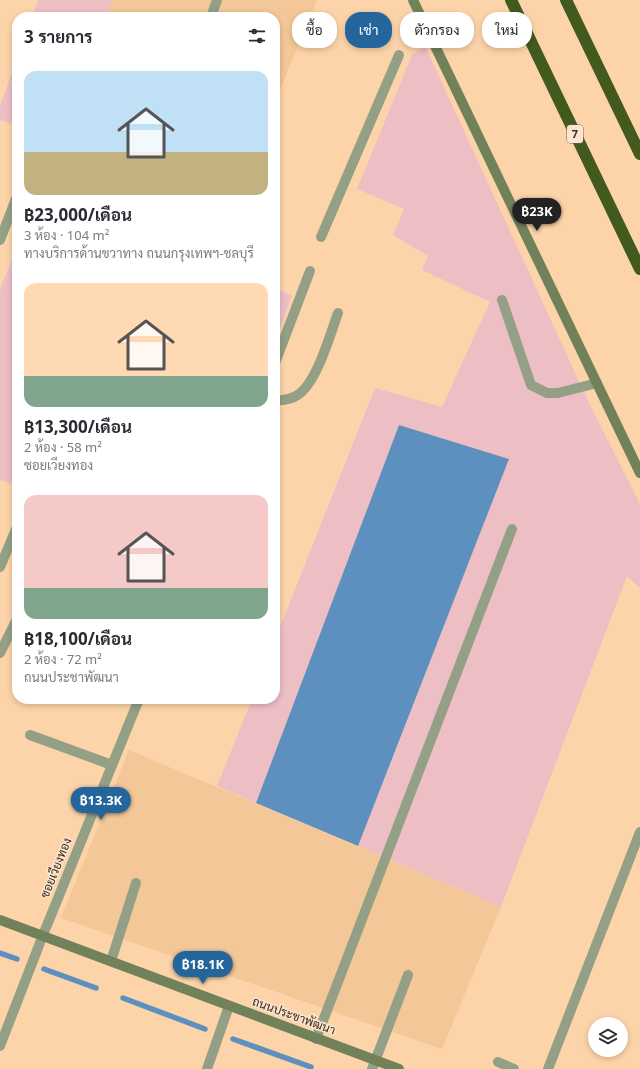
<!DOCTYPE html>
<html lang="th">
<head>
<meta charset="utf-8">
<style>
  :root { --surface:#fff; --page:#f7f7f7; --text:#2b2b33; --muted:#7c7c81; --accent:#24659b }
  body { margin:0; font-family:"Noto Sans",Sarabun,sans-serif; background:var(--page); color:var(--text); height:100vh; display:flex; flex-direction:column; font-size:15px; white-space:nowrap }
  * { box-sizing:border-box; margin:0 }
  p { font-size:13px; color:var(--muted) }
  .icon { flex:none; width:22px; height:22px; fill:none; stroke:currentColor; stroke-width:2; stroke-linecap:round; stroke-linejoin:round }
  .map { position:relative; flex:1; overflow:hidden }
  .panel { position:absolute; left:12px; top:12px; width:268px; height:692px; display:flex; flex-direction:column; background:var(--surface); border-radius:16px; box-shadow:0 2px 6px #0003 }
  .panel>* { flex:none }
  .hud { position:absolute; left:292px; top:12px; width:288px; height:36px; display:flex; gap:8px }
  .fabs { position:absolute; left:588px; top:1017px; display:grid; gap:8px }
  .fabs a { display:grid; place-items:center; width:40px; height:40px; border-radius:50%; background:var(--surface); box-shadow:0 2px 6px #0003; font-size:20px }
  .price { position:absolute; translate:-50% -34px; padding:0 9px; border-radius:14px; background:var(--accent); color:#fff; font-size:13px; line-height:26px; filter:drop-shadow(0 1px 2px #0008) }
  .price::after { content:''; position:absolute; left:50%; top:24px; width:12px; height:9px; margin-left:-6px; background:inherit; clip-path:polygon(0 0,100% 0,50% 100%) }
  .price.current { background:#222; color:#fff }
  ul { padding:0; list-style:none }
  li { display:grid; align-content:center; gap:8px; height:212px; padding:0 12px }
  li span { display:grid; place-items:center; height:124px; border-radius:12px; color:#555 }
  li>.icon { margin-inline-start:auto }
  span .icon { width:72px; height:72px; fill:#fffc; stroke-width:1 }
  li b { font-size:17px }
  h2 { display:flex; justify-content:space-between; align-items:center; height:48px; padding:0 12px; font-size:17px }
  .chip { padding:0 14px; border-radius:16px; background:var(--surface); box-shadow:0 2px 6px #0003; font-size:14px; line-height:36px }
  .chip.current { background:var(--accent); color:#fff }
  .map>svg:first-child { display:block }
  .built { fill:#f3c797 }
  .green { fill:#eebec5 }
  .water { fill:#5d90bf }
  .lines { fill:none; stroke-linecap:round; stroke-linejoin:round }
  .stream { stroke:#5d90bf; stroke-width:5.5 }
  .lane { stroke:#93a085; stroke-width:10 }
  .street { stroke:#93a085; stroke-width:10 }
  .secondary { stroke:#71825b; stroke-width:10 }
  .highway { stroke:#435a1f; stroke-width:12 }
  .labels { text-anchor:middle; stroke-width:3; stroke-linejoin:round; paint-order:stroke }
  .shield { fill:#fae5d0; stroke:#78644e; stroke-width:1 }
  .shield-label { font-size:11px; font-weight:bold; fill:#402c16 }
  .street-label { font-size:12px; fill:#402c16; stroke:#fae5d0 }
</style>
</head>
<body>
<div class="map">
<svg width="640" height="1069" viewBox="0 0 640 1069">
  <rect width="100%" height="100%" fill="#fdd4a9"/>
  <g class="built">
    <polygon points="113,0 317,0 275,102 275,17 106,17"/>
    <polygon points="129,750 501,907 442,1049 61,918"/>
  </g>
  <g class="green">
    <polygon points="38,0 113,0 106,17 32,17"/>
    <polygon points="425,46 589,403 640,504 640,588 627,576 501,907 358,846 509,459 399,425 256,803 217,786 252,699 275,699 275,640 375,388 442,407 490,302 422,270 428,256 393,235 404,209 357,189 412,55"/>
    <polygon points="17,59 17,126 0,120 0,106"/>
    <polygon points="17,247 17,469 11,484 0,480 0,289"/>
    <polygon points="275,287 292,296 275,342"/>
  </g>
  <polygon class="water" points="399,425 509,459 358,846 256,803"/>
  <g class="lines">
    <g class="stream">
      <polyline points="0,953 17,959"/>
      <polyline points="44,969 96,988"/>
      <polyline points="123,998 205,1029"/>
      <polyline points="233,1039 311,1067"/>
    </g>
    <g class="lane">
      <polyline points="211,17 217,0"/>
      <polyline points="321,237 399,55"/>
      <polyline points="502,300 531,385 547,393 558,393 597,383"/>
      <path d="M 275,401 C 281,400 288,400 294,397 C 316,388 330,334 338,313"/>
      <polyline points="0,653 17,619"/>
      <polyline points="30,735 112,765"/>
      <polyline points="111,961 136,883"/>
      <polyline points="316,1039 512,529"/>
      <polyline points="498,1062 514,1069"/>
      <polyline points="207,1069 229,1006"/>
      <polyline points="372,1069 408,975"/>
      <polyline points="548,1069 640,832"/>
    </g>
    <g class="street">
      <polyline points="0,240 17,196"/>
      <polyline points="275,363 310,271"/>
      <polyline points="0,567 17,527"/>
      <polyline points="0,1046 43,935 139,699"/>
    </g>
    <g class="secondary">
      <polyline points="413,0 640,473"/>
      <polyline points="0,920 399,1069"/>
    </g>
    <g class="highway">
      <polyline points="511,0 640,269"/>
      <polyline points="566,0 640,154"/>
    </g>
  </g>
  <g class="labels">
    <rect class="shield" x="567" y="125" width="16" height="18" rx="3"/>
    <g class="shield-label">
      <text x="575" y="138">7</text>
    </g>
    <g class="street-label">
      <text transform="translate(56 868) rotate(-68)" y="4">ซอยเวียงทอง</text>
      <text transform="translate(294 1016) rotate(20)" y="4">ถนนประชาพัฒนา</text>
    </g>
  </g>
</svg>
<div class="fabs">
<a><svg class="icon" aria-label="layers" viewBox="0 0 24 24"><path d="M12 4l9 5-9 5-9-5zM3 14l9 5 9-5"/></svg></a>
</div>
<b class="price current" style="left:537px;top:232px">฿23K</b>
<b class="price" style="left:101px;top:821px">฿13.3K</b>
<b class="price" style="left:203px;top:985px">฿18.1K</b>
<div class="hud">
<a class="chip">ซื้อ</a>
<a class="chip current">เช่า</a>
<a class="chip">ตัวกรอง</a>
<a class="chip">ใหม่</a>
</div>
<section class="panel">
<h2>3 รายการ<svg class="icon" aria-label="filters" viewBox="0 0 24 24"><path d="M4 7h16M4 17h16"/><circle cx="9" cy="7" r="2"/><circle cx="15" cy="17" r="2"/></svg></h2>
<ul>
<li><span style="background:linear-gradient(#bfe0f5 65%,#c2b280 0)"><svg class="icon" aria-label="home" viewBox="0 0 24 24"><path d="M3 11l9-7 9 7M6 9v11h12V9"/></svg></span><div><b>฿23,000/เดือน</b><p>3 ห้อง · 104 m²</p><p>ทางบริการด้านขวาทาง ถนนกรุงเทพฯ-ชลบุรี</p></div></li>
<li><span style="background:linear-gradient(#ffd9b3 75%,#7fa58c 0)"><svg class="icon" aria-label="home" viewBox="0 0 24 24"><path d="M3 11l9-7 9 7M6 9v11h12V9"/></svg></span><div><b>฿13,300/เดือน</b><p>2 ห้อง · 58 m²</p><p>ซอยเวียงทอง</p></div></li>
<li><span style="background:linear-gradient(#f6c9c9 75%,#7fa58c 0)"><svg class="icon" aria-label="home" viewBox="0 0 24 24"><path d="M3 11l9-7 9 7M6 9v11h12V9"/></svg></span><div><b>฿18,100/เดือน</b><p>2 ห้อง · 72 m²</p><p>ถนนประชาพัฒนา</p></div></li>
</ul>
</section>
</div>
</body>
</html>
